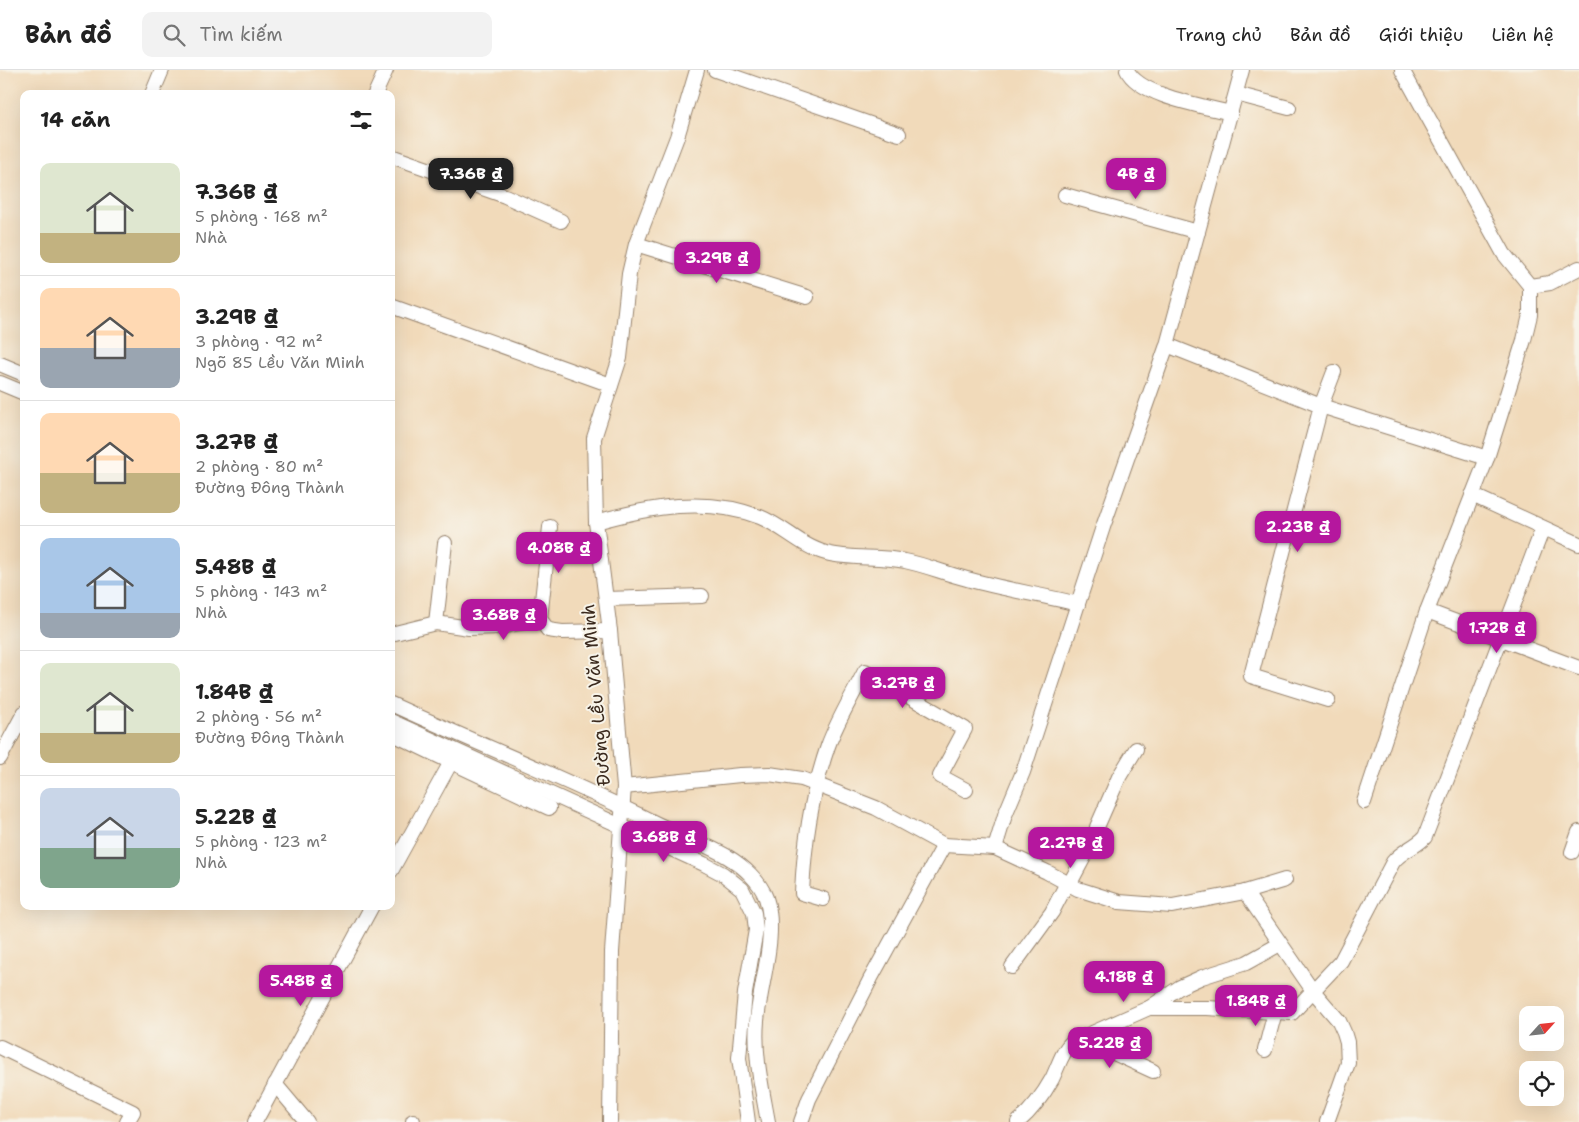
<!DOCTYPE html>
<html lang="vi">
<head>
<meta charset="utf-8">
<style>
  :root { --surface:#fff; --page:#f2f2f2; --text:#222; --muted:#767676; --line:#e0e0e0; --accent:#b5179e }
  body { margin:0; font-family:"Shantell Sans",sans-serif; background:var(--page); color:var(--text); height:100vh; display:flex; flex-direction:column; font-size:19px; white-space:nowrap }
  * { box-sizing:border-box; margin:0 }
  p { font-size:16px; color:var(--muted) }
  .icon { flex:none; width:28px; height:28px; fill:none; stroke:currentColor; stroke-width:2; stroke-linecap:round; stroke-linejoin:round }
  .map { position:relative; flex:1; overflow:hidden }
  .sheet { position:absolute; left:20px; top:20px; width:375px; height:820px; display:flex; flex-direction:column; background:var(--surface); border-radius:10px; box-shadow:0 5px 20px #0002 }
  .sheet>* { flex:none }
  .needle { width:32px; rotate:63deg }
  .buttons { position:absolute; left:1519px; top:936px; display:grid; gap:10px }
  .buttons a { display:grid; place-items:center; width:45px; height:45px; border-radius:10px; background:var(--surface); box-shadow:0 5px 20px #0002; font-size:25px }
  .price { position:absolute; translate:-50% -42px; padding:0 11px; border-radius:10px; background:var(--accent); color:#fff; font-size:16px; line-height:32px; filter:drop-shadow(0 1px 2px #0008) }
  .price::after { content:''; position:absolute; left:50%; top:30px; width:15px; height:11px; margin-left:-8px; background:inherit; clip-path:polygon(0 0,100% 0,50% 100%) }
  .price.on { background:#222; color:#fff }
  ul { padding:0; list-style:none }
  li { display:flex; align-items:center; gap:15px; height:125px; padding:0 20px }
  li+li { border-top:1px solid var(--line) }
  li span { display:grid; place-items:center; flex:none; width:140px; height:100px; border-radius:10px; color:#555 }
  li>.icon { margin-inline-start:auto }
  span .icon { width:60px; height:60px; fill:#fffc; stroke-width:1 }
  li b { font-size:21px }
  h2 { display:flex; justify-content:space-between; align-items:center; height:60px; padding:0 20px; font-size:21px }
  header { display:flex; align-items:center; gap:30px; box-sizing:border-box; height:70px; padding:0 25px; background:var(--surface); border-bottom:1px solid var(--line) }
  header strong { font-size:24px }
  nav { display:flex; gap:28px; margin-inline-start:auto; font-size:18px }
  .search { width:350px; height:45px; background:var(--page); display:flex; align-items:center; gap:12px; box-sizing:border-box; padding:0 18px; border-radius:10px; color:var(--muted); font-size:19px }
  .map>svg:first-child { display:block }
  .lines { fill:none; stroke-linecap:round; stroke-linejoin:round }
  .street-casing { stroke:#96826c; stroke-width:16 }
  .street { stroke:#fff; stroke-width:14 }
  .labels { text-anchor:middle; stroke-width:4; stroke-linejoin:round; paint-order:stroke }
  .street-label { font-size:18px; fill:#3b2a1e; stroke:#f7f3e8 }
</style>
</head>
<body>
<header>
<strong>Bản đồ</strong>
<div class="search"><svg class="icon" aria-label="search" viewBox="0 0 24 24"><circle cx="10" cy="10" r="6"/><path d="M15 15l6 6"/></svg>Tìm kiếm</div>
<nav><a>Trang chủ</a><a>Bản đồ</a><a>Giới thiệu</a><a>Liên hệ</a></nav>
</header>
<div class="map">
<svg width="1579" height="1052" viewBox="0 0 1579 1052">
  <rect width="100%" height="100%" fill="#f7f3e8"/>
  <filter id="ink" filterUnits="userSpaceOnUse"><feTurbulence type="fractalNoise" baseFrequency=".02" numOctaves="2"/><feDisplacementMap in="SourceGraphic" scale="10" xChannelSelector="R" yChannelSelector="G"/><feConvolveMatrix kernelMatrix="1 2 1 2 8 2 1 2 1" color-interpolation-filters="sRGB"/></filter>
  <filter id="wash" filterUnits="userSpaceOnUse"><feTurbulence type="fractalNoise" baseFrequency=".0096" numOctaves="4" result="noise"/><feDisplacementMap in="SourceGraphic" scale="20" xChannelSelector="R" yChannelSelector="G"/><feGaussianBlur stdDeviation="1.12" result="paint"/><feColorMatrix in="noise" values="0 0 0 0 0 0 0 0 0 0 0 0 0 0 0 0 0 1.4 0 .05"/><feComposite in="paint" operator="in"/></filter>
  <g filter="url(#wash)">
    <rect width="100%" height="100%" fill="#f1daba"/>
  </g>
  <g filter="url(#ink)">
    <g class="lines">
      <defs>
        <g id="street">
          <polyline points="715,0 899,64"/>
          <path d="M 1127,0 C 1139,26 1204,36 1231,43"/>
          <polyline points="1402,0 1504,184 1530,216 1550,213 1579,198"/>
          <polyline points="152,24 162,0"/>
          <polyline points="375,24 386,0"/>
          <polyline points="1236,24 1289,38"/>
          <polyline points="391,86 505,126 561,151"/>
          <polyline points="1065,125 1198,162"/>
          <polyline points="636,174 807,227"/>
          <polyline points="391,236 611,315"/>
          <polyline points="1167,275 1321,336 1487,388"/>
          <polyline points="0,294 24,304"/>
          <polyline points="0,313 24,323"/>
          <polyline points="1472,425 1579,474"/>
          <path d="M 596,452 C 650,437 706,426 760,447 C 783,456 802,477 826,483 C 852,490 879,485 905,491 C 926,495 946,504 967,509 C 1003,519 1041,525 1078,534"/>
          <polyline points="606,529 702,526"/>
          <polyline points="1427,541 1579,598"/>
          <polyline points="540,549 550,457"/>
          <polyline points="436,553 445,473"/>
          <polyline points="391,564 436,553 469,558 500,557 540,549 548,560 562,562 610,561"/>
          <polyline points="1328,630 1251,606 1321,336 1334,302"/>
          <path d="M 391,634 C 478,674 567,709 653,752 C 677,764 704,773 728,787 C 743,796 760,811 766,828 C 778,864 760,914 757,951 C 754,985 762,1018 768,1052"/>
          <polyline points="391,651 704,794 723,804 742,819 754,843 756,860 745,923 739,988 748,1052"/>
          <polyline points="391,663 451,692"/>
          <polyline points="0,688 24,643"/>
          <polyline points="624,717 740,705 769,704 802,709 876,738 944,775 995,778 1047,802 1078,819 1119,832 1172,836 1245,822 1314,922 1339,951 1344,962 1347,972 1348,993 1327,1052"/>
          <polyline points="1364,732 1427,541 1487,388 1524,270 1530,245 1530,216"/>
          <polyline points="995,778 1005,745 1023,702 1103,457 1167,275 1242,0"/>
          <polyline points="1572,782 1579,762"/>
          <polyline points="391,801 451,692 549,738"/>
          <polyline points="1069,815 1085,785 1097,771 1097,757 1119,707 1136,679"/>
          <polyline points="1245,822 1285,810"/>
          <path d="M 823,829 L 802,823 C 804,775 812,722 828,676 C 837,651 853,625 865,601 L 965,659 L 940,706 L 966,720"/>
          <polyline points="1012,897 1052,842 1067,813"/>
          <path d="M 1149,938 L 1207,938 L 1292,943 L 1341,891 L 1393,792 C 1402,780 1415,778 1425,767 L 1543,458"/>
          <polyline points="1081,968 1153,1001"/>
          <polyline points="0,977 133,1042 127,1052"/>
          <polyline points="1265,980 1275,942"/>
          <polyline points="275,1014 307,1052"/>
          <polyline points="255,1052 372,836"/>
          <polyline points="413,1052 413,1051"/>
          <polyline points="610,1052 612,882 624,717 610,561 596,452 594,368 620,288 629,204 636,174 677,67 697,0"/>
          <polyline points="801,1052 809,1029 871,908 944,775"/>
          <path d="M 1018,1052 C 1033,1039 1042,1027 1052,1009 C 1058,997 1062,981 1072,972 L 1149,938 L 1180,917 L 1202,907 L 1246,893 L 1280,874"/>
        </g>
      </defs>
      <use href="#street" class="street-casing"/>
      <use href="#street" class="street"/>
    </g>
  </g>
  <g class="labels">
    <g class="street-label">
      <text transform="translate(596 625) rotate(-95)" y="6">Đường Lều Văn Minh</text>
    </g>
  </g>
</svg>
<div class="buttons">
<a><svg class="needle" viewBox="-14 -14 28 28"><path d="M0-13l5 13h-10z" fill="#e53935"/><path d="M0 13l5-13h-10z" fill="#767676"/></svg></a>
<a><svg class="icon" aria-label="locate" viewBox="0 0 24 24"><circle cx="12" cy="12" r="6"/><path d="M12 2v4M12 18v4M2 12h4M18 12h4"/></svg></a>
</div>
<b class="price on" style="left:471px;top:130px">7.36B ₫</b>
<b class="price" style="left:1136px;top:130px">4B ₫</b>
<b class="price" style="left:717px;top:214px">3.29B ₫</b>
<b class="price" style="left:1298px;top:483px">2.23B ₫</b>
<b class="price" style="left:559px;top:504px">4.08B ₫</b>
<b class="price" style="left:504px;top:571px">3.68B ₫</b>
<b class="price" style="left:1497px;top:584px">1.72B ₫</b>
<b class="price" style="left:903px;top:639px">3.27B ₫</b>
<b class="price" style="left:664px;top:793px">3.68B ₫</b>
<b class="price" style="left:1071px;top:799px">2.27B ₫</b>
<b class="price" style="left:1124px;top:933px">4.18B ₫</b>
<b class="price" style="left:301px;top:937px">5.48B ₫</b>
<b class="price" style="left:1256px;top:957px">1.84B ₫</b>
<b class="price" style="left:1110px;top:999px">5.22B ₫</b>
<section class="sheet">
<h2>14 căn<svg class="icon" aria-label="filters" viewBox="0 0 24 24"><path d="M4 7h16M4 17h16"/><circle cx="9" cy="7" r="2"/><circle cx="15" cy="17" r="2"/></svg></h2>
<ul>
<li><span style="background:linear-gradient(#dfe7d0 70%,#c2b280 0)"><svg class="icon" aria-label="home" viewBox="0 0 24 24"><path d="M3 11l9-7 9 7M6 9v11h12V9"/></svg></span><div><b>7.36B ₫</b><p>5 phòng · 168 m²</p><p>Nhà</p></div></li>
<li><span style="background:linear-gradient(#ffd9b3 60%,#9aa5b1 0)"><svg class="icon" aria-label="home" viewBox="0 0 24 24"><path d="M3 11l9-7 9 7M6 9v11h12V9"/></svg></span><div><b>3.29B ₫</b><p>3 phòng · 92 m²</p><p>Ngõ 85 Lều Văn Minh</p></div></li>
<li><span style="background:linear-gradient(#ffd9b3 60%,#c2b280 0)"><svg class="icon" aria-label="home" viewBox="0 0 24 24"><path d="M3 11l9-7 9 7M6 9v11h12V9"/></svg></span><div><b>3.27B ₫</b><p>2 phòng · 80 m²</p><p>Đường Đông Thành</p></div></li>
<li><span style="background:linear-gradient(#a9c7e8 75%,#9aa5b1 0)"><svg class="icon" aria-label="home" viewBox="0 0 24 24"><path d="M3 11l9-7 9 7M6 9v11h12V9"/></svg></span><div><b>5.48B ₫</b><p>5 phòng · 143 m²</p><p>Nhà</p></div></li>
<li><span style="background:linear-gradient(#dfe7d0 70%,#c2b280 0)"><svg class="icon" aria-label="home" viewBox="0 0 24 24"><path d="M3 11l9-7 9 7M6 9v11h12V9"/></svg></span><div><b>1.84B ₫</b><p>2 phòng · 56 m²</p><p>Đường Đông Thành</p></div></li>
<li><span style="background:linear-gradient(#c9d6e8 60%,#7fa58c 0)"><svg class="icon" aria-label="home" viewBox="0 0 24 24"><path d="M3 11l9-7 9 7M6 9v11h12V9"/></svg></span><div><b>5.22B ₫</b><p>5 phòng · 123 m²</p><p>Nhà</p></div></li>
</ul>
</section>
</div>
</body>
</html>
